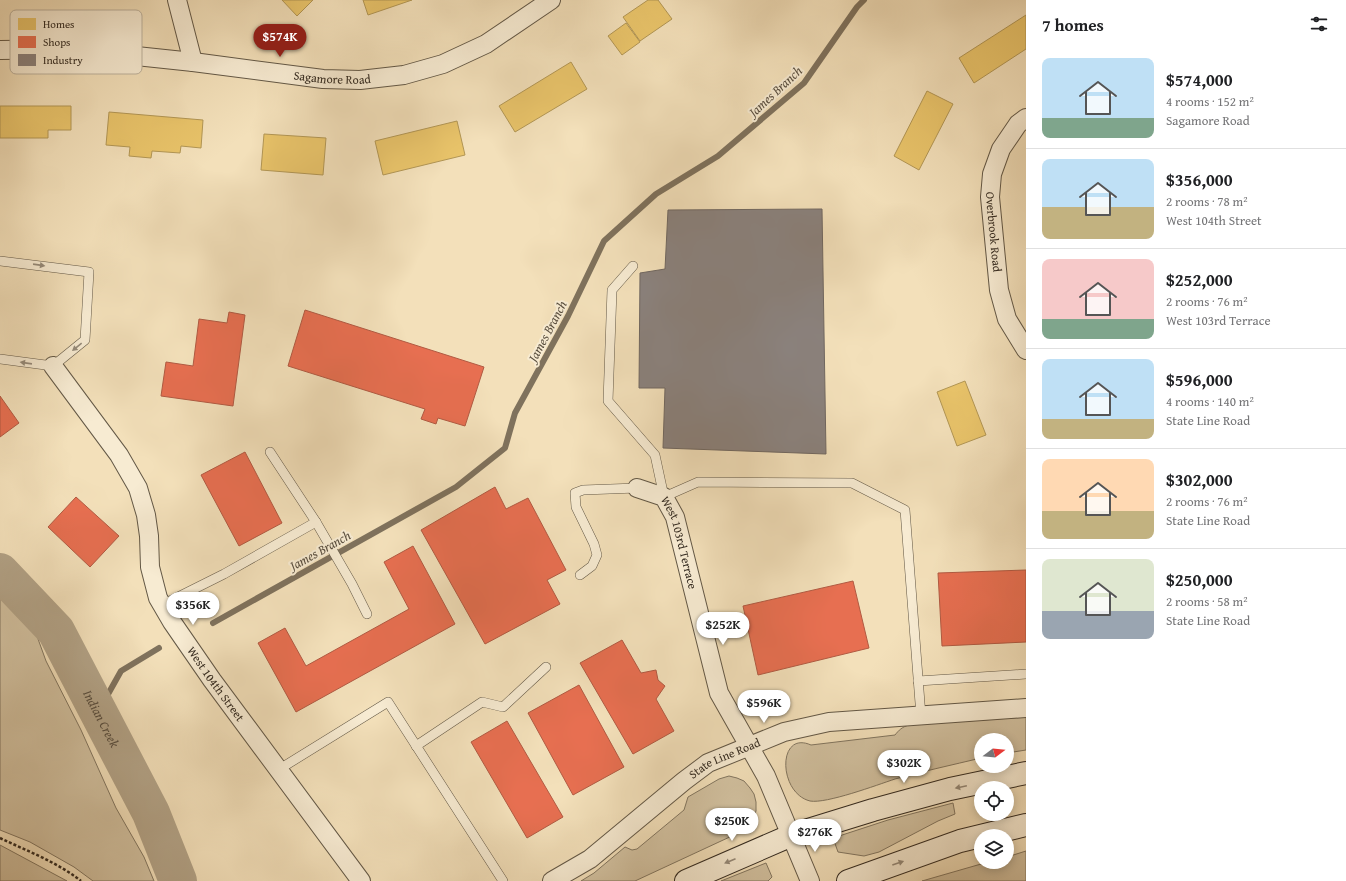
<!DOCTYPE html>
<html lang="en">
<head>
<meta charset="utf-8">
<style>
  :root { --surface:#fff; --page:#f6f6f6; --text:#202124; --muted:#757577; --line:#e0e0e0; --accent:#8f2418 }
  body { margin:0; font-family:"Gentium Book Plus",serif; background:var(--page); color:var(--text); height:100vh; display:flex; flex-direction:column; font-size:15px; white-space:nowrap }
  * { box-sizing:border-box; margin:0 }
  p { font-size:13px; color:var(--muted) }
  .icon { flex:none; width:22px; height:22px; fill:none; stroke:currentColor; stroke-width:2; stroke-linecap:round; stroke-linejoin:round }
  .map { position:relative; flex:1; overflow:hidden }
  .side { display:flex; flex-direction:column; background:var(--surface); width:320px }
  .side>* { flex:none }
  .needle { width:26px; rotate:74deg }
  .fabs { position:absolute; left:974px; top:733px; display:grid; gap:8px }
  .fabs a { display:grid; place-items:center; width:40px; height:40px; border-radius:50%; background:var(--surface); box-shadow:0 2px 10px #0003; font-size:20px }
  .price { position:absolute; translate:-50% -34px; padding:0 9px; border-radius:14px; background:#fff; color:#222; font-size:13px; line-height:26px; filter:drop-shadow(0 1px 2px #0008) }
  .price::after { content:''; position:absolute; left:50%; top:24px; width:12px; height:9px; margin-left:-6px; background:inherit; clip-path:polygon(0 0,100% 0,50% 100%) }
  .price.on { background:var(--accent); color:#fff }
  ul { padding:0; list-style:none }
  li { display:flex; align-items:center; gap:12px; height:100px; padding:0 16px }
  li+li { border-top:1px solid var(--line) }
  li span { display:grid; place-items:center; flex:none; width:112px; height:80px; border-radius:8px; color:#555 }
  li>.icon { margin-inline-start:auto }
  span .icon { width:48px; height:48px; fill:#fffc; stroke-width:1 }
  li b { font-size:17px }
  h2 { display:flex; justify-content:space-between; align-items:center; height:48px; padding:0 16px; font-size:17px }
  main { display:flex; flex:1; min-height:0 }
  .map>svg:first-child { display:block }
  .green { fill:#d2c1a0; stroke:#827660 }
  .homes { fill:#e9c46a; stroke:#b29654 }
  .shops { fill:#e76f51; stroke:#b15a42 }
  .industry { fill:#8a817c; stroke:#706760 }
  .lines { fill:none; stroke-linecap:round; stroke-linejoin:round }
  .stream { stroke:#7f725d; stroke-width:6 }
  .river { stroke:#b2a286; stroke-width:38 }
  .service-casing { stroke:#635846; stroke-width:10 }
  .minor-casing { stroke:#635846; stroke-width:20 }
  .secondary-casing { stroke:#332a20; stroke-width:24 }
  .path { stroke:#332a20; stroke-width:2.5; stroke-dasharray:3 2; stroke-linecap:butt }
  .service { stroke:#f7ebd2; stroke-width:9 }
  .minor { stroke:#f7ebd2; stroke-width:18 }
  .secondary { stroke:#f7ebd2; stroke-width:22 }
  .oneway { fill:#958a79 }
  .labels { text-anchor:middle; stroke-width:4; stroke-linejoin:round; paint-order:stroke }
  .street-label { font-size:12px; fill:#332a20; stroke:#f7ebd2 }
  .water-label { font-size:13px; font-style:italic; fill:#594e3f; stroke:#f7ebd2 }
  .key { fill:#f7ebd2; stroke:#bcb19d; stroke-width:1 }
  .key-label { font-size:11px; fill:#332a20 }
</style>
</head>
<body>
<main>
<div class="map">
<svg width="1026" height="881" viewBox="0 0 1026 881">
  <rect width="100%" height="100%" fill="#f3e0ba"/>
  <filter id="stains"><feTurbulence type="fractalNoise" baseFrequency=".005" numOctaves="4"/><feColorMatrix values="0 0 0 0 .2 0 0 0 0 .09 0 0 0 0 .02 0 0 0 .5 -.17"/></filter>
  <radialGradient id="worn" r=".72"><stop offset=".6" stop-color="#630" stop-opacity="0"/><stop offset="1" stop-color="#630" stop-opacity=".3"/></radialGradient>
  <g class="green">
    <polygon points="0,582 29,614 46,661 81,730 116,808 144,857 154,881 93,881 74,867 30,842 0,830"/>
    <path d="M 1026,717 L 1026,750 L 1007,753 L 1007,740 L 981,740 L 981,758 C 952,765 924,771 895,779 C 877,785 826,804 810,801 C 778,793 777,730 811,745 L 895,735 C 899,730 902,727 909,725 Z"/>
    <polygon points="729,776 737,778 744,781 750,788 754,794 756,802 756,811 750,825 734,835 635,881 581,881 594,873 625,847 632,850 637,849 684,810 688,797 719,779"/>
    <polygon points="953,803 955,814 938,821 879,852 864,856 838,852 833,838 888,820"/>
    <polygon points="0,845 67,881 0,881"/>
    <polygon points="1026,851 1026,881 922,881 988,862 1007,862 1007,857"/>
    <polygon points="766,863 772,877 768,881 721,881"/>
  </g>
  <g class="homes">
    <polygon points="282,0 313,0 297,16"/>
    <polygon points="363,0 412,0 368,15"/>
    <polygon points="648,0 658,0 672,19 640,41 623,17"/>
    <polygon points="1026,15 1026,49 974,83 959,58"/>
    <polygon points="626,23 640,42 622,55 608,36"/>
    <polygon points="571,62 587,89 515,132 499,106"/>
    <polygon points="927,91 953,104 919,170 894,156"/>
    <polygon points="0,106 71,106 71,130 48,130 48,138 0,138"/>
    <polygon points="109,112 203,120 201,148 181,146 180,153 152,151 151,158 129,156 130,147 106,145"/>
    <polygon points="457,121 465,155 383,175 375,141"/>
    <polygon points="264,134 326,138 323,175 261,170"/>
    <polygon points="965,381 986,435 957,446 937,392"/>
  </g>
  <g class="shops">
    <polygon points="305,310 484,367 465,426 438,418 436,424 421,419 425,409 288,366"/>
    <polygon points="229,312 245,315 233,406 161,396 166,362 193,366 199,319 227,323"/>
    <polygon points="0,396 19,423 0,437"/>
    <polygon points="245,452 282,523 239,546 201,475"/>
    <polygon points="495,487 506,509 528,498 566,570 547,580 560,604 485,644 421,530"/>
    <polygon points="76,497 119,536 90,567 48,527"/>
    <polygon points="413,546 455,624 296,712 258,643 285,628 306,666 409,609 384,562"/>
    <polygon points="1026,570 1026,642 942,646 938,573"/>
    <polygon points="853,581 869,648 758,675 743,606"/>
    <polygon points="622,640 641,673 656,670 658,680 665,686 656,699 674,731 633,754 580,663"/>
    <polygon points="579,685 624,767 573,795 528,713"/>
    <polygon points="507,721 563,817 527,838 471,742"/>
  </g>
  <polygon class="industry" points="822,209 826,454 663,448 665,388 639,388 640,273 665,269 668,210"/>
  <g class="lines">
    <g class="stream">
      <polyline points="213,623 456,487 505,448 515,413 568,316 604,241 656,194 718,156 804,83 857,7 864,0"/>
      <polyline points="98,712 121,671 159,648"/>
    </g>
    <path class="river" id="s1" d="M 0,572 L 56,631 L 151,813 L 178,881"/>
    <defs>
      <g id="service">
        <polyline points="0,261 89,272 85,340 53,366 0,359"/>
        <polyline points="633,266 612,290 608,401 655,455 664,497 698,482 852,483 905,510 921,716"/>
        <polyline points="316,522 352,584 367,614"/>
        <polyline points="580,575 592,566 597,555 594,544 576,507 575,493 583,490 637,488"/>
        <polyline points="162,605 224,574 316,522 270,452"/>
        <polyline points="918,681 1026,674"/>
        <polyline points="416,746 482,702 503,707 546,667"/>
        <polyline points="278,770 388,702 503,881"/>
      </g>
      <g id="minor">
        <polyline points="177,0 193,62"/>
        <path id="s2" d="M 0,50 L 70,49 L 193,62 L 323,79 L 360,80 L 404,75 L 443,64 L 486,44 L 551,0"/>
        <path id="s3" d="M 1026,118 L 1018,124 L 1001,149 L 992,174 L 990,197 L 999,290 L 1007,319 L 1026,350"/>
        <path id="s4" d="M 53,366 L 119,455 L 138,488 L 146,515 L 149,536 L 150,567 L 158,598 L 172,622 L 212,680 L 361,881"/>
        <path id="s5" d="M 637,488 L 664,497 L 675,517 L 719,693 L 766,776 L 810,881"/>
        <path id="s6" d="M 552,881 L 590,859 L 684,781 L 708,763 L 784,732 L 829,722 L 1026,708"/>
      </g>
      <g id="secondary">
        <polyline points="686,881 792,835 873,810 950,789 1026,773"/>
        <polyline points="848,881 960,841 1026,825"/>
      </g>
    </defs>
    <use href="#service" class="service-casing"/>
    <use href="#minor" class="minor-casing"/>
    <use href="#secondary" class="secondary-casing"/>
    <path class="path" d="M 0,838 C 27,851 57,862 81,881"/>
    <use href="#service" class="service"/>
    <use href="#minor" class="minor"/>
    <use href="#secondary" class="secondary"/>
  </g>
  <defs><path id="oneway-solid" d="M-6-.8H1V-3.2L6.5 0L1 3.2V.8H-6Z"/></defs>
  <g class="oneway">
    <use href="#oneway-solid" transform="translate(39 265) rotate(8)"/>
    <use href="#oneway-solid" transform="translate(77 347) rotate(141)"/>
    <use href="#oneway-solid" transform="translate(26 363) rotate(-172)"/>
    <use href="#oneway-solid" transform="translate(961 787) rotate(168)"/>
    <use href="#oneway-solid" transform="translate(730 861) rotate(157)"/>
    <use href="#oneway-solid" transform="translate(898 863) rotate(-19)"/>
  </g>
  <g class="labels">
    <g class="street-label">
      <text dy="4" stroke="none"><textPath href="#s2" startOffset="334">Sagamore Road</textPath></text>
      <text dy="4" stroke="none"><textPath href="#s3" startOffset="125">Overbrook Road</textPath></text>
      <text dy="4" stroke="none"><textPath href="#s5" startOffset="77">West 103rd Terrace</textPath></text>
      <text dy="4" stroke="none"><textPath href="#s4" startOffset="365">West 104th Street</textPath></text>
      <text dy="4" stroke="none"><textPath href="#s6" startOffset="213">State Line Road</textPath></text>
    </g>
    <g class="water-label">
      <text transform="translate(775 91) rotate(-43)" y="5">James Branch</text>
      <text transform="translate(547 331) rotate(-62)" y="5">James Branch</text>
      <text transform="translate(320 550) rotate(-29)" y="5">James Branch</text>
      <text dy="5" stroke="none"><textPath href="#s1" startOffset="180">Indian Creek</textPath></text>
    </g>
  </g>
  <rect x="10" y="10" width="132" height="64" rx="6" class="key"/>
  <rect x="18" y="18" width="18" height="12" fill="#e9c46a"/>
  <rect x="18" y="36" width="18" height="12" fill="#e76f51"/>
  <rect x="18" y="54" width="18" height="12" fill="#8a817c"/>
  <g class="key-label">
    <text x="43" y="28">Homes</text>
    <text x="43" y="46">Shops</text>
    <text x="43" y="64">Industry</text>
  </g>
  <rect width="100%" height="100%" filter="url(#stains)"/>
  <rect width="100%" height="100%" fill="url(#worn)"/>
</svg>
<div class="fabs">
<a><svg class="needle" viewBox="-14 -14 28 28"><path d="M0-13l5 13h-10z" fill="#e53935"/><path d="M0 13l5-13h-10z" fill="#757577"/></svg></a>
<a><svg class="icon" aria-label="locate" viewBox="0 0 24 24"><circle cx="12" cy="12" r="6"/><path d="M12 2v4M12 18v4M2 12h4M18 12h4"/></svg></a>
<a><svg class="icon" aria-label="layers" viewBox="0 0 24 24"><path d="M12 4l9 5-9 5-9-5zM3 14l9 5 9-5"/></svg></a>
</div>
<b class="price on" style="left:280px;top:58px">$574K</b>
<b class="price" style="left:193px;top:626px">$356K</b>
<b class="price" style="left:723px;top:646px">$252K</b>
<b class="price" style="left:764px;top:724px">$596K</b>
<b class="price" style="left:904px;top:784px">$302K</b>
<b class="price" style="left:732px;top:842px">$250K</b>
<b class="price" style="left:815px;top:853px">$276K</b>
</div>
<section class="side">
<h2>7 homes<svg class="icon" aria-label="filters" viewBox="0 0 24 24"><path d="M4 7h16M4 17h16"/><circle cx="9" cy="7" r="2"/><circle cx="15" cy="17" r="2"/></svg></h2>
<ul>
<li><span style="background:linear-gradient(#bfe0f5 75%,#7fa58c 0)"><svg class="icon" aria-label="home" viewBox="0 0 24 24"><path d="M3 11l9-7 9 7M6 9v11h12V9"/></svg></span><div><b>$574,000</b><p>4 rooms · 152 m²</p><p>Sagamore Road</p></div></li>
<li><span style="background:linear-gradient(#bfe0f5 60%,#c2b280 0)"><svg class="icon" aria-label="home" viewBox="0 0 24 24"><path d="M3 11l9-7 9 7M6 9v11h12V9"/></svg></span><div><b>$356,000</b><p>2 rooms · 78 m²</p><p>West 104th Street</p></div></li>
<li><span style="background:linear-gradient(#f6c9c9 75%,#7fa58c 0)"><svg class="icon" aria-label="home" viewBox="0 0 24 24"><path d="M3 11l9-7 9 7M6 9v11h12V9"/></svg></span><div><b>$252,000</b><p>2 rooms · 76 m²</p><p>West 103rd Terrace</p></div></li>
<li><span style="background:linear-gradient(#bfe0f5 75%,#c2b280 0)"><svg class="icon" aria-label="home" viewBox="0 0 24 24"><path d="M3 11l9-7 9 7M6 9v11h12V9"/></svg></span><div><b>$596,000</b><p>4 rooms · 140 m²</p><p>State Line Road</p></div></li>
<li><span style="background:linear-gradient(#ffd9b3 65%,#c2b280 0)"><svg class="icon" aria-label="home" viewBox="0 0 24 24"><path d="M3 11l9-7 9 7M6 9v11h12V9"/></svg></span><div><b>$302,000</b><p>2 rooms · 76 m²</p><p>State Line Road</p></div></li>
<li><span style="background:linear-gradient(#dfe7d0 65%,#9aa5b1 0)"><svg class="icon" aria-label="home" viewBox="0 0 24 24"><path d="M3 11l9-7 9 7M6 9v11h12V9"/></svg></span><div><b>$250,000</b><p>2 rooms · 58 m²</p><p>State Line Road</p></div></li>
</ul>
</section>
</main>
</body>
</html>
